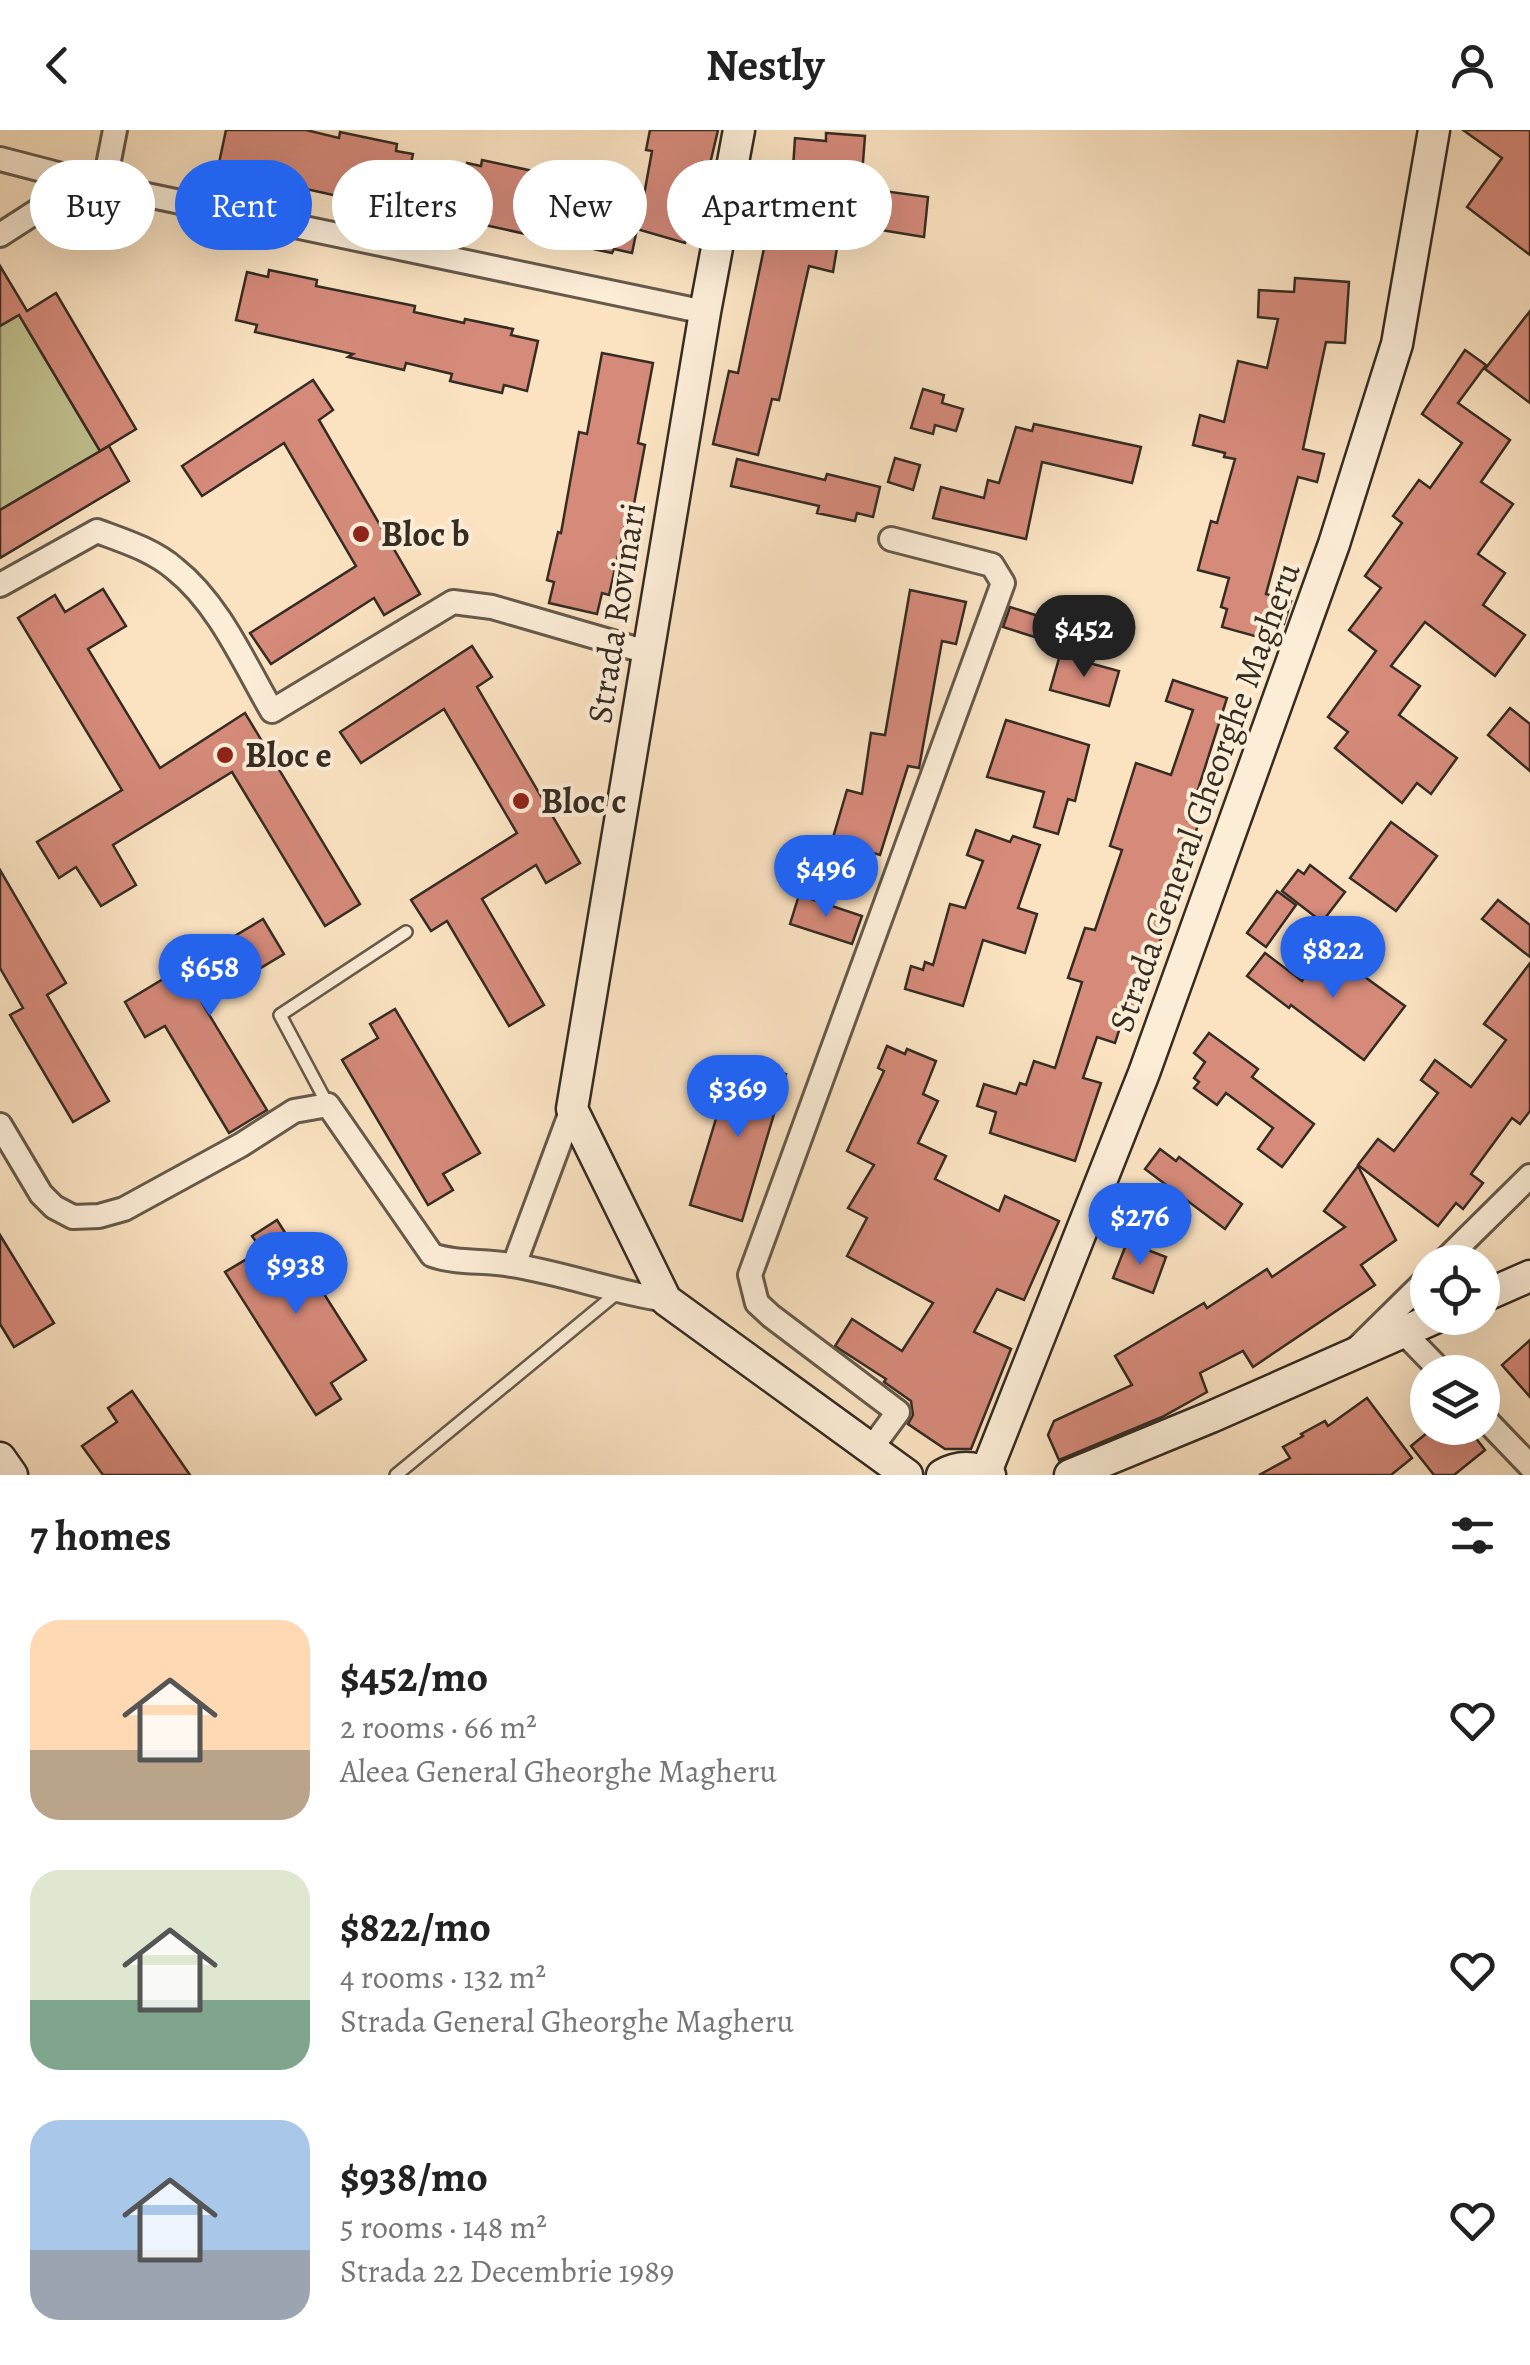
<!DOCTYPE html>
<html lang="en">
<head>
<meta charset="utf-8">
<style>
  :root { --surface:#fff; --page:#f6f6f6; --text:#222; --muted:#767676; --accent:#2563eb }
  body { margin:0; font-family:Alegreya,serif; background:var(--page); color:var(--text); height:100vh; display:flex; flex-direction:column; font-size:38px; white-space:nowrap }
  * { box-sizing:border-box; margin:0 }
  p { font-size:32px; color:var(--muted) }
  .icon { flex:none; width:55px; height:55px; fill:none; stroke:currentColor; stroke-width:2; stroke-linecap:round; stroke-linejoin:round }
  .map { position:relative; height:1345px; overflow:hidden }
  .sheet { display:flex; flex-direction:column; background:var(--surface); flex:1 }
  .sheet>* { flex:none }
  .banner { position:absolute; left:30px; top:30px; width:1000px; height:90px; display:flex; gap:20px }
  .controls { position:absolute; left:1410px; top:1115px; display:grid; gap:20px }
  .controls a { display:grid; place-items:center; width:90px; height:90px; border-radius:50%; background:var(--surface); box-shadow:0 10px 40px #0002; font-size:50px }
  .price { position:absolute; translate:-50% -85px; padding:0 22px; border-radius:35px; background:var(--accent); color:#fff; font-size:32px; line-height:65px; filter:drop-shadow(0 2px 5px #0008) }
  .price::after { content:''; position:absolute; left:50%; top:60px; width:30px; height:22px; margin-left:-15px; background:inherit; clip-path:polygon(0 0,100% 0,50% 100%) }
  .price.selected { background:#222; color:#fff }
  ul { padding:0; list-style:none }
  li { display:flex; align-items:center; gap:30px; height:250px; padding:0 30px }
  li span { display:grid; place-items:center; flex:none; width:280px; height:200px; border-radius:30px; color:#555 }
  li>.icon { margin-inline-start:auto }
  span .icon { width:120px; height:120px; fill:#fffc; stroke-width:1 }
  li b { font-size:42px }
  h2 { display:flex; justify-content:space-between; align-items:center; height:120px; padding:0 30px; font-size:42px }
  .pill { padding:0 35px; border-radius:45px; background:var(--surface); box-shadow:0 10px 40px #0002; font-size:35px; line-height:90px }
  .pill.selected { background:var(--accent); color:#fff }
  header { display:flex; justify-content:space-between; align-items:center; height:130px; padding:0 30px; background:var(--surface); font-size:45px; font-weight:700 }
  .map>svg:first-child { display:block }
  .green { fill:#c2c391; stroke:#7c785a; stroke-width:2.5 }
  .building { fill:#d58a7a; stroke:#352c23; stroke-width:2.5 }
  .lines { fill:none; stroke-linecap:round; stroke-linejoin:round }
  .lane-casing { stroke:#665a4b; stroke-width:16 }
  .street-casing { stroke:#665a4b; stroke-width:28 }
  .secondary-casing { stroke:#352c23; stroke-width:35 }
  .lane { stroke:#fcedd7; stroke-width:11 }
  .street { stroke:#fcedd7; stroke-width:22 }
  .secondary { stroke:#fcedd7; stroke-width:30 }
  .poi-dot { fill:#8f2418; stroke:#fcedd7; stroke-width:4 }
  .labels { text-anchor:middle; stroke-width:8; stroke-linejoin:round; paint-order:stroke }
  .poi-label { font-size:35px; font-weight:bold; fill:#352c23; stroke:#fcedd7; text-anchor:start }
  .street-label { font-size:35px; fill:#352c23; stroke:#fcedd7 }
</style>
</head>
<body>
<header><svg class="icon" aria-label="back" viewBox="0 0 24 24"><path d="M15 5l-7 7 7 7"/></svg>Nestly<svg class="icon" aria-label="person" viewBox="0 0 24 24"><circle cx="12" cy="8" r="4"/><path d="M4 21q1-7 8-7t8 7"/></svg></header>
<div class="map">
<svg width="1530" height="1345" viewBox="0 0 1530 1345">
  <rect width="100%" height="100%" fill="#fbe3c2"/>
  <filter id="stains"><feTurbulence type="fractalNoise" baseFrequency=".002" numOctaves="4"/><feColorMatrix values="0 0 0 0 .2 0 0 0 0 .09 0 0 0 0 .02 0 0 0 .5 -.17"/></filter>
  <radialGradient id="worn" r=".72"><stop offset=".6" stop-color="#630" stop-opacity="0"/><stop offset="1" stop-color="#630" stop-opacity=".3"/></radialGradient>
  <polygon class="green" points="19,185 100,321 0,380 0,196"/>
  <g class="building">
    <polygon points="226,0 306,0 339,8 340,2 397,14 396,21 413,24 402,74 384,72 383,76 234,43 235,36 219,33"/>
    <polygon points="650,0 718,0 710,34 703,32 685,113 637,99 632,123 614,119 612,123 471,92 472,85 456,82 467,33 481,36 482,30 644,65 652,21 646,20"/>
    <polygon points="1463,0 1530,0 1530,125 1467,77 1502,28"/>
    <polygon points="826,3 865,6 861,58 928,67 924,107 832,92 838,42 793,38 795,8 826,11"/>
    <polygon points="768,99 838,112 833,142 809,136 779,270 772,269 758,325 713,314 729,241 738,243"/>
    <polygon points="0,136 27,181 56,163 136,299 100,321 19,185 0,196"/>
    <polygon points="269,140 317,150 316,156 415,176 414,182 464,193 465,189 513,199 511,205 538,211 527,261 504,255 502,263 450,251 452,244 406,233 404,240 348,227 353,224 255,202 257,195 236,190 247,142 268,147"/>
    <polygon points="1295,148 1349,152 1345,213 1326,212 1303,319 1324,324 1317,352 1298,347 1266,464 1291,471 1284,494 1274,491 1269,510 1222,497 1227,479 1221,477 1229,448 1198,440 1211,391 1217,393 1235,329 1224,327 1225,323 1193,315 1200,285 1224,292 1238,231 1267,238 1278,189 1258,187 1259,160 1294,162"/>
    <polygon points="1530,181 1530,273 1485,239"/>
    <polygon points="1465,220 1486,235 1458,273 1510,310 1481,352 1513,374 1478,424 1505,443 1483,475 1525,505 1495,546 1425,492 1391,536 1420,556 1399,585 1457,628 1431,664 1417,653 1402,673 1335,618 1348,602 1328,587 1376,521 1349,500 1381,458 1365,446 1402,393 1393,386 1419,350 1430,358 1462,313 1422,284"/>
    <polygon points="602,223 653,233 638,313 645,315 634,374 630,373 609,465 602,463 597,484 549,473 554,452 547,450 558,402 561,403 579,302 587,304"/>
    <polygon points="313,250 333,280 319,290 420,464 384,485 374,468 271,534 250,503 356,436 284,313 202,366 182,336"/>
    <polygon points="923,259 944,265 942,273 963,279 956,301 935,295 933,304 911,298"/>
    <polygon points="1034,294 1141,317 1132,353 1042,332 1026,409 933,388 941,357 984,368 988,350 999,353 1016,297 1032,301"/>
    <polygon points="109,316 129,351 0,428 0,380"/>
    <polygon points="895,328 920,335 913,360 888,352"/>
    <polygon points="737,329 825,350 827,344 880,357 873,387 857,383 855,391 817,383 819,376 731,356"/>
    <polygon points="103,459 126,496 88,519 160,638 245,583 360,774 325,796 232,642 113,715 136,755 101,776 76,737 59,748 37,712 122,660 18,488 55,465 65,482"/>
    <polygon points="910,460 966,472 956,514 942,511 919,638 908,636 880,725 832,711 847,660 862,664 871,603 885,605"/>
    <polygon points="1010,477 1086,501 1079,521 1003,497"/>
    <polygon points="472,516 492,547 477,557 580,733 546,753 536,735 482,769 544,875 509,896 447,791 431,801 411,770 517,703 444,579 361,633 340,602"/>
    <polygon points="1060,525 1119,541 1109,576 1050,560"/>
    <polygon points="1173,550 1227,568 1188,691 1198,695 1158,818 1155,817 1130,890 1123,888 1115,913 1097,907 1083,948 1101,953 1075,1031 990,1003 996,982 977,976 984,954 1016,964 1020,953 1026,955 1034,931 1055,938 1082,852 1068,848 1085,798 1095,800 1122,720 1110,716 1136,633 1171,645 1193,580 1166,571"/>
    <polygon points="1510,578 1530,594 1530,641 1488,605"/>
    <polygon points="1006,590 1089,615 1075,671 1068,669 1058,704 1034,697 1044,662 987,647"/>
    <polygon points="1391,692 1437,726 1396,781 1350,748"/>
    <polygon points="976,700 1010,712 1013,706 1040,715 1018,778 1037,784 1025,823 983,810 963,876 905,859 911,836 923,840 925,832 933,835 950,774 965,778 983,731 967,725"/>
    <polygon points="1310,735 1345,762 1322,792 1282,761 1298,740 1304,744"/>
    <polygon points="0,740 66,853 47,865 109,971 73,992 10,885 23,878 0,838"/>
    <polygon points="1277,761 1296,775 1266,817 1247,803"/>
    <polygon points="799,765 862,786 852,814 790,794"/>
    <polygon points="1498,770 1530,795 1530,827 1482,789"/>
    <polygon points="263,789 284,824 202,873 267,980 229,1003 165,896 145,907 125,872"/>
    <polygon points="1265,823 1302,851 1320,825 1346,843 1351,837 1405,876 1364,930 1291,875 1289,878 1247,846"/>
    <polygon points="1530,833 1530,981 1520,994 1512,988 1471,1044 1483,1053 1463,1079 1456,1073 1438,1096 1358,1035 1378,1009 1394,1021 1438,963 1421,950 1435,930 1471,957 1506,910 1484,894"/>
    <polygon points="395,879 480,1023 443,1044 453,1060 428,1075 342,930 378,908 370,894"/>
    <polygon points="1209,903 1258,939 1252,947 1314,994 1282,1037 1258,1019 1273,998 1226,963 1217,975 1194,958 1199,952 1194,948 1205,932 1194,923"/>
    <polygon points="887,916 905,924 907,919 936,931 923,964 938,971 918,1013 946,1026 935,1049 999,1081 1005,1066 1059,1091 1024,1170 997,1159 974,1202 1011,1219 971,1319 945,1319 908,1294 913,1285 911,1271 884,1252 886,1249 835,1216 852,1189 902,1221 933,1173 847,1126 867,1088 848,1078 874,1035 847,1021 884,941 878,938"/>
    <polygon points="734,929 786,944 742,1091 690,1075"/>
    <polygon points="1160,1019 1176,1031 1179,1027 1242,1074 1225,1099 1145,1039"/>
    <polygon points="1358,1036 1396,1110 1361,1135 1375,1155 1253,1237 1243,1221 1200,1243 1207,1262 1162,1287 1059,1330 1048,1305 1054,1291 1132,1255 1115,1226 1204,1173 1207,1178 1267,1139 1272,1147 1345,1097 1324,1081"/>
    <polygon points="277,1090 366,1230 331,1253 341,1269 316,1285 225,1142 262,1120 252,1106"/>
    <polygon points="0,1105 54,1193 14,1217 0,1194"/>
    <polygon points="1127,1112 1166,1127 1153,1163 1113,1148"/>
    <polygon points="1530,1210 1530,1267 1502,1235"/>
    <polygon points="132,1261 190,1345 103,1345 82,1316 117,1292 108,1278"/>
    <polygon points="1367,1268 1412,1328 1391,1345 1259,1345 1290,1328 1283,1317 1303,1306 1301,1304 1325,1291 1328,1296"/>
    <polygon points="1433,1298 1468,1298 1485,1320 1454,1345 1434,1345 1411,1316"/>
  </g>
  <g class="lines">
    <defs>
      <g id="lane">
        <polyline points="328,975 280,885 406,802"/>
        <polyline points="396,1345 617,1163"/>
      </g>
      <g id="street">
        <polyline points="0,29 104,56 705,182"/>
        <polyline points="104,56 115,0"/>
        <polyline points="0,105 45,76 100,57"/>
        <path d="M 0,455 L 97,401 C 124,411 153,420 175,439 C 219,474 244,533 272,581 L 453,472 L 492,477 L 647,522"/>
        <path d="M 0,995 L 41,1064 L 54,1077 L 73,1087 L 99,1086 L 124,1079 L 241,1015 L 294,981 L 328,975 L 432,1125 C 457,1134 485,1130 511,1135 C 563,1143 613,1162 666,1170"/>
        <polyline points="1443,1132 1530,1046"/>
        <polyline points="514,1135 572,979"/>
        <polyline points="1403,1202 1442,1242"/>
        <polyline points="1356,1219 1428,1148"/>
        <polyline points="1482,1286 1530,1336"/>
        <polyline points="870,1320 898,1282 771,1186 757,1173 750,1145 1003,453 992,435 891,409"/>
      </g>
      <g id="secondary">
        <polyline points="739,0 705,182 572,979 666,1170 907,1345"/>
        <polyline points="1482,1167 1530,1146"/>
        <polyline points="0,1328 12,1345"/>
        <polyline points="986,1342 1144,943 1334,414 1397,214 1434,0"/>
        <path d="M 942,1345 C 958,1336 974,1336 990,1345"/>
        <polyline points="1070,1345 1211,1287 1435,1188"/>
      </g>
    </defs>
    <use href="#lane" class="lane-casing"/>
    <use href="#street" class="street-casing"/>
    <use href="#secondary" class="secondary-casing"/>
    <use href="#lane" class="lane"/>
    <use href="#street" class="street"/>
    <use href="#secondary" class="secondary"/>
  </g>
  <g class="poi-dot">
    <circle cx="361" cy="404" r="10"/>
    <circle cx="225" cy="625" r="10"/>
    <circle cx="521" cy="671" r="10"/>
  </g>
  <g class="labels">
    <g class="poi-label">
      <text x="381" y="416">Bloc b</text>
      <text x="245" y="637">Bloc e</text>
      <text x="541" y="683">Bloc c</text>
    </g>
    <g class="street-label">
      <text transform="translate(616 483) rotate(-81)" y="12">Strada Rovinari</text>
      <text transform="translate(1204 667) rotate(-70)" y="12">Strada General Gheorghe Magheru</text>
    </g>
  </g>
  <rect width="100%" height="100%" filter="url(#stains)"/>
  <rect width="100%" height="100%" fill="url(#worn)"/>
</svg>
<div class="controls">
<a><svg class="icon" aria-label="locate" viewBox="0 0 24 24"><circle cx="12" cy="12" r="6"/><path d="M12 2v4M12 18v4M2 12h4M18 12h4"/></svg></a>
<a><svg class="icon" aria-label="layers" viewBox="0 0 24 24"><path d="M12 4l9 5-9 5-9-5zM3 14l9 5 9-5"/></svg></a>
</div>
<b class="price selected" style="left:1084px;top:550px">$452</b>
<b class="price" style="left:826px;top:790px">$496</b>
<b class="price" style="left:1333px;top:871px">$822</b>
<b class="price" style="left:210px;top:889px">$658</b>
<b class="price" style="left:738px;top:1010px">$369</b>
<b class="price" style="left:1140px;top:1138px">$276</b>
<b class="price" style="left:296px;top:1187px">$938</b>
<div class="banner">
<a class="pill">Buy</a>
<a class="pill selected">Rent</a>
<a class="pill">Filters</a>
<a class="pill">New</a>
<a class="pill">Apartment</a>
</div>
</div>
<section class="sheet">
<h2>7 homes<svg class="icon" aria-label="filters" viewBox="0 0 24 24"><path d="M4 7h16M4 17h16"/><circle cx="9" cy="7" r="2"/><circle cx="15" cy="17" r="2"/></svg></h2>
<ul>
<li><span style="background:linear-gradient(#ffd9b3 65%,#b9a48a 0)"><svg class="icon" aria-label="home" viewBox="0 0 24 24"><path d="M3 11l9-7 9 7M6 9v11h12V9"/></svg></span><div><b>$452/mo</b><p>2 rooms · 66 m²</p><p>Aleea General Gheorghe Magheru</p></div><svg class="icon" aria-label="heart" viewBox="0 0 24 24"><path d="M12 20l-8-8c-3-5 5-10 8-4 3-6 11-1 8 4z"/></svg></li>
<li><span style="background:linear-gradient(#dfe7d0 65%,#7fa58c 0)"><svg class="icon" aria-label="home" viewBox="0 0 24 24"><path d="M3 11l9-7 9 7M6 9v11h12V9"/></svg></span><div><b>$822/mo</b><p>4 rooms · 132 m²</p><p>Strada General Gheorghe Magheru</p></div><svg class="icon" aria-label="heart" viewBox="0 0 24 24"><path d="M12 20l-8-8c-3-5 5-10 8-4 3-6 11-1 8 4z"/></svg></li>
<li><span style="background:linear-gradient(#a9c7e8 65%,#9aa5b1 0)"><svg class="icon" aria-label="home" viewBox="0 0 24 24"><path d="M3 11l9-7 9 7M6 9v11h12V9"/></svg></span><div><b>$938/mo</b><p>5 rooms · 148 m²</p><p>Strada 22 Decembrie 1989</p></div><svg class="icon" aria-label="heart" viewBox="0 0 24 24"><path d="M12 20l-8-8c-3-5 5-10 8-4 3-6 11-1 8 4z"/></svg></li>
</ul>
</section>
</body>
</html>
